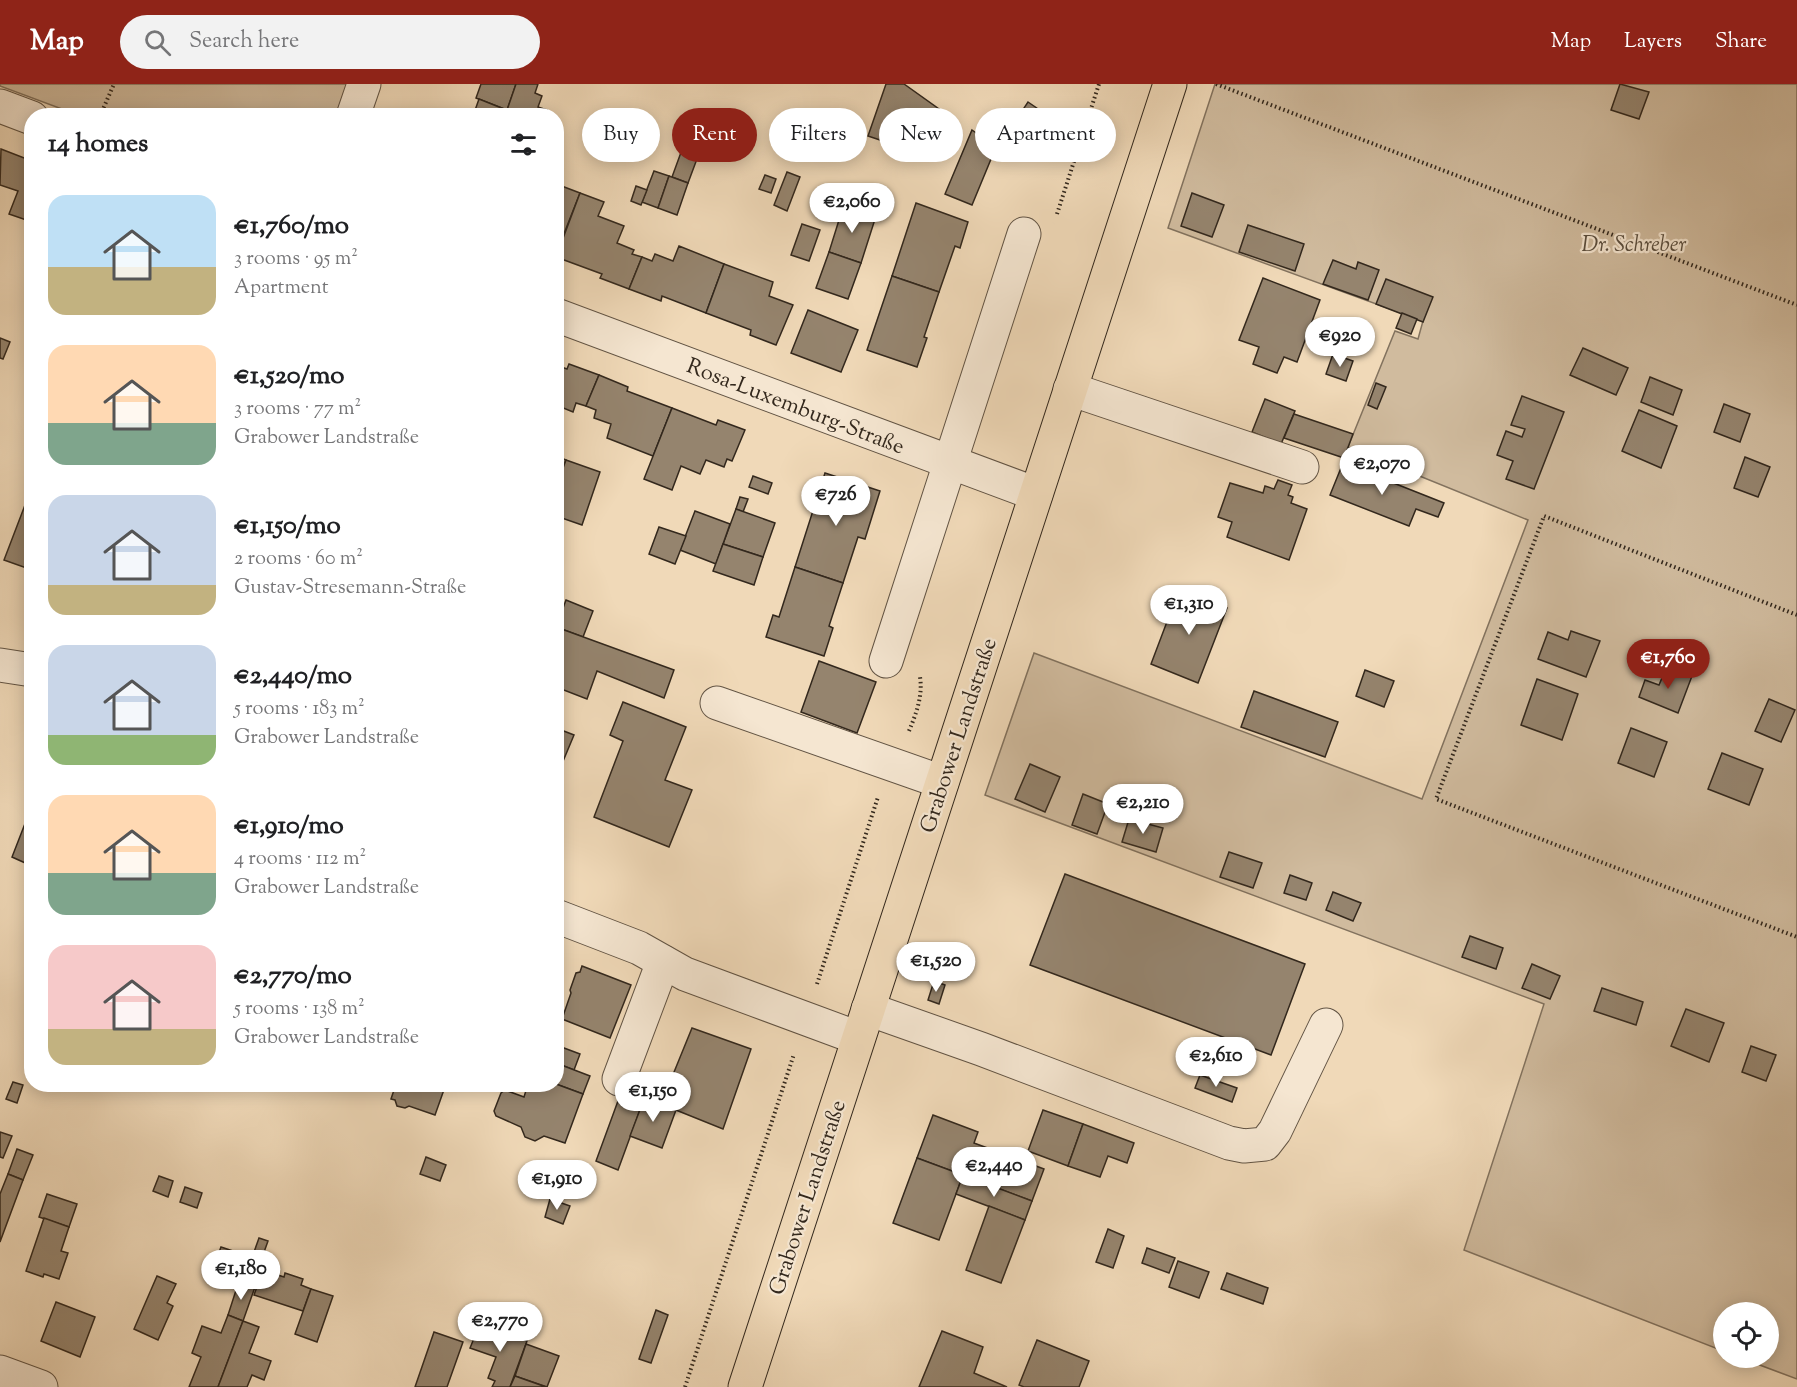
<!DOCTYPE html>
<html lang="en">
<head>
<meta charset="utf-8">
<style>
  :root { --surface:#fff; --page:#f2f2f2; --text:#202124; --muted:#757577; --accent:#8f2418 }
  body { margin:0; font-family:"Sorts Mill Goudy",serif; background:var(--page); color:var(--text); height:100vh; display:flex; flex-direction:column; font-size:22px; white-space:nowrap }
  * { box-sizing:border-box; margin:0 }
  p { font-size:20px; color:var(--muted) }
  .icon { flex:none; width:33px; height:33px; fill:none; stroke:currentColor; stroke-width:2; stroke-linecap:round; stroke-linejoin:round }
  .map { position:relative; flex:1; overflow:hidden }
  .panel { position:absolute; left:24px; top:24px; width:540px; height:984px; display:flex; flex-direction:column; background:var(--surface); border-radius:24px; box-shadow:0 3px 15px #0003 }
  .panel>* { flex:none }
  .hud { position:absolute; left:582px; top:24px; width:570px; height:54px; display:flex; gap:12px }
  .controls { position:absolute; left:1713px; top:1218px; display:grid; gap:12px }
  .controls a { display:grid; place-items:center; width:66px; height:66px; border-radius:50%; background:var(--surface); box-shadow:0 3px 15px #0003; font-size:30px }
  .price { position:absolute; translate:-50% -51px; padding:0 14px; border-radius:21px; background:#fff; color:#222; font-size:20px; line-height:39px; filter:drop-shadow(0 2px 3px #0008) }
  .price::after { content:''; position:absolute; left:50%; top:36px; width:18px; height:14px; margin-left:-9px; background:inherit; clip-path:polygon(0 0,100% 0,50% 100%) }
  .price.active { background:var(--accent); color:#fff }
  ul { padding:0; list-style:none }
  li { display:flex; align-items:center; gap:18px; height:150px; padding:0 24px }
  li span { display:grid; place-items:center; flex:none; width:168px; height:120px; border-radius:18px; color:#555 }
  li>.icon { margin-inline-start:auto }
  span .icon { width:72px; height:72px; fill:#fffc; stroke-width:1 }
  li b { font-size:26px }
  h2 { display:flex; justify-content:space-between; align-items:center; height:72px; padding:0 24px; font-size:26px }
  .tag { padding:0 21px; border-radius:27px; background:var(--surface); box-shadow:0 3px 15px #0003; font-size:21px; line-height:54px }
  .tag.active { background:var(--accent); color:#fff }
  header { display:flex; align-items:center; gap:36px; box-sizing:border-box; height:84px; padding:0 30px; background:var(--accent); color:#fff }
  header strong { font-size:28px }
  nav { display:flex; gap:33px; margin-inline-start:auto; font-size:21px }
  .search { width:420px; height:54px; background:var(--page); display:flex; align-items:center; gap:15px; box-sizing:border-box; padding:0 21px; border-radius:33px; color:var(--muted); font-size:22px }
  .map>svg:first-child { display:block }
  .green { fill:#d0bb9e; stroke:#82725e; stroke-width:1.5 }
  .building { fill:#95846e; stroke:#33281d; stroke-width:1.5 }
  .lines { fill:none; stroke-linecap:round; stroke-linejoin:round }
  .minor-casing { stroke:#625444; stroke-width:35 }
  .major-casing { stroke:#33281d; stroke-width:35 }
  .path { stroke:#33281d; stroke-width:4; stroke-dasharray:1.5 3; stroke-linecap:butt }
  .minor { stroke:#f5e6d1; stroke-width:33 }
  .major { stroke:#f0d9b8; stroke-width:33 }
  .labels { text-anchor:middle; stroke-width:4.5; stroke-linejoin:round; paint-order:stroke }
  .park-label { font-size:22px; font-style:italic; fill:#5a4d3d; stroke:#f5e6d1 }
  .street-label { font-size:22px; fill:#33281d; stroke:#f5e6d1 }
</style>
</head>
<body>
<header>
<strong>Map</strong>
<div class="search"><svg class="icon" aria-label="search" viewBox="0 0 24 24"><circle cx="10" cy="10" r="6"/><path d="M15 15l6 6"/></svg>Search here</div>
<nav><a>Map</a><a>Layers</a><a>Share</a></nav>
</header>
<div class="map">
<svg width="1797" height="1303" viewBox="0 0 1797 1303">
  <rect width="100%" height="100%" fill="#f0d9b8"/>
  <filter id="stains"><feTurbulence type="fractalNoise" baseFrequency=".00333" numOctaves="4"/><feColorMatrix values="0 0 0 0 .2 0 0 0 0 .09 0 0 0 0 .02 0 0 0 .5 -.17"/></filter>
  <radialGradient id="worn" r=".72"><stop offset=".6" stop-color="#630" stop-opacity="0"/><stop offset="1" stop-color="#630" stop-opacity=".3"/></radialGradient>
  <g class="green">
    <polygon points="0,0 347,0 336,32 78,31 0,2"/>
    <polygon points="1215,0 1797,0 1797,1295 1741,1274 1768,1274 1768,1228 1724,1228 1723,1267 1464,1166 1544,920 985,711 1034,569 1422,715 1528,436 1348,363 1395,247 1418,255 1423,237 1168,144"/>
  </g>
  <g class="building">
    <polygon points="481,0 516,0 507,26 476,14"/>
    <polygon points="516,0 538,0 535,9 542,12 538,23 547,26 545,32 505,32"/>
    <polygon points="886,0 904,0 939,25 931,39 906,30 895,61 868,52"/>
    <polygon points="1620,0 1649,8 1639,35 1611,26"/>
    <polygon points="479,15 504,25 502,32 473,32"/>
    <polygon points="1028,18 1057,38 1037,67 1008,48"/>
    <polygon points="700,34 711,38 707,48 697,44"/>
    <polygon points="691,41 707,48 688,99 672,93"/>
    <polygon points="972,46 996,63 972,121 945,110"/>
    <polygon points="1,65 32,77 32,138 9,130 18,107 0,101"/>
    <polygon points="654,87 669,92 658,124 642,118"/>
    <polygon points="787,88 800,93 787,127 774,121"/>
    <polygon points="765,91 776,95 771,109 759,105"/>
    <polygon points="669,92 688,99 677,131 658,124"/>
    <polygon points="559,101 580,109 556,170 556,108"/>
    <polygon points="636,102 647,106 641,121 631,117"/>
    <polygon points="580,109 604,118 598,132 624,142 617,159 634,166 632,170 642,173 629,205 600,194 602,190 556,173"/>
    <polygon points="1192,109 1224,121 1212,153 1181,142"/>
    <polygon points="916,119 968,138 960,164 955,162 939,208 892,192"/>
    <polygon points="844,120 876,132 861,179 829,168"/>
    <polygon points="802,140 820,146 809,177 791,171"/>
    <polygon points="1248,141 1304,160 1295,187 1239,168"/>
    <polygon points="679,162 724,180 706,229 662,212 661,217 629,205 642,173 652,177 655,170 673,177"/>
    <polygon points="829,168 861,179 848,215 816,204"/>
    <polygon points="1333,176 1356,185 1358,178 1379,186 1368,216 1323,200"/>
    <polygon points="724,180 773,198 769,212 793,221 776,261 750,251 751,246 706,229"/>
    <polygon points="892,192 939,208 924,253 927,254 917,283 867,266"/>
    <polygon points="1263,194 1320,216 1297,278 1284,273 1277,289 1253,280 1259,263 1239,256"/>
    <polygon points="1386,195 1433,213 1423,238 1376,220"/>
    <polygon points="808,226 858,246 841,288 791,269"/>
    <polygon points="1402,229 1417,235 1411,250 1396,244"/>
    <polygon points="0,254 10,258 3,275 0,274"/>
    <polygon points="1583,264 1628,284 1616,311 1570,291"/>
    <polygon points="1333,270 1353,277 1346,297 1326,290"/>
    <polygon points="569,280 599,291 586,322 576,319 573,328 556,321 556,281 567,285"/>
    <polygon points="599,291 628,303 627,307 672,324 653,372 607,354 611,340 594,334 596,326 586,322"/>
    <polygon points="1650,293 1682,306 1673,331 1641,318"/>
    <polygon points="1376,299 1386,303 1377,325 1368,321"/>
    <polygon points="1522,312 1564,328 1534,405 1506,395 1513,377 1497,371 1506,347 1522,353 1525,345 1511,341"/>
    <polygon points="1265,315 1295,327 1281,360 1252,348"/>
    <polygon points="1724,320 1750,330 1740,358 1714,348"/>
    <polygon points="672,324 716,341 718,336 745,346 732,377 727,375 724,383 706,376 700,390 681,382 672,406 644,395"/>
    <polygon points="1639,326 1677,342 1661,384 1622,367"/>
    <polygon points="1294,330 1353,350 1344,374 1284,354"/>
    <polygon points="556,372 566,376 556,403"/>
    <polygon points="1745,373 1770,383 1758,413 1734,404"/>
    <polygon points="566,376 600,388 582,441 556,432 556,403"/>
    <polygon points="1343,379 1444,419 1438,433 1416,425 1409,442 1330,411"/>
    <polygon points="825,389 880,407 865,455 858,453 843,499 795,483"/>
    <polygon points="753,392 772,399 768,410 749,403"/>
    <polygon points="1278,396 1292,401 1288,411 1293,413 1291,419 1307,425 1289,476 1227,453 1232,438 1218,433 1230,399 1263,409 1265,402 1274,405"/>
    <polygon points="30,408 32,409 32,486 4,476"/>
    <polygon points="740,413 748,415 743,428 736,425"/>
    <polygon points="736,425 775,439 763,473 723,460"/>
    <polygon points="695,427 730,440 716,480 680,466"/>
    <polygon points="659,443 686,452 675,480 649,470"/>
    <polygon points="723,460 763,473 754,501 713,487"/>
    <polygon points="795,483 843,499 829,542 833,544 824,572 766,553 773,531 779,533"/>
    <polygon points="1179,506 1227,524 1198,599 1151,580"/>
    <polygon points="566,516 593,527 583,553 556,543"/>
    <polygon points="556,543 674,586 664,614 597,587 587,615 556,603"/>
    <polygon points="1571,547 1600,557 1586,593 1538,575 1548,548 1568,556"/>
    <polygon points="819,577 876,598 857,649 801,628"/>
    <polygon points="1667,582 1692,592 1678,629 1639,613 1645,596 1659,601"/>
    <polygon points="1365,586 1394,597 1384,623 1356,612"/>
    <polygon points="1537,595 1578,610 1562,656 1521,641"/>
    <polygon points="1254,607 1338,638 1325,673 1241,643"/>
    <polygon points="1769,615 1795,626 1781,658 1755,647"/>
    <polygon points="623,618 686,643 665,696 692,706 669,763 594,733 623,657 610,651"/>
    <polygon points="556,644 574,651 556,694"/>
    <polygon points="1631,644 1667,658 1654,693 1618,679"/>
    <polygon points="1722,669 1763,685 1749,721 1708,705"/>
    <polygon points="1030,680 1060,693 1045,728 1015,715"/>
    <polygon points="1083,710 1108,720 1097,750 1072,741"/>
    <polygon points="28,732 32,733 32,782 12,773"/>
    <polygon points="1129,735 1163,744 1156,768 1122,758"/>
    <polygon points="1229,768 1262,779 1253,804 1220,793"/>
    <polygon points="1065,790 1305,880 1271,971 1030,881"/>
    <polygon points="1290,791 1312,799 1306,816 1284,809"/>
    <polygon points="1333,808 1361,819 1353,837 1326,826"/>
    <polygon points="1470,852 1503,864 1496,885 1462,873"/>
    <polygon points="1532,880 1560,892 1550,915 1522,904"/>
    <polygon points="582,882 631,901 610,954 562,935 571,909 570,906 576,889 580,888"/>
    <polygon points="934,897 945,901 939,920 928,916"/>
    <polygon points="1602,904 1643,918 1636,941 1594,927"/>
    <polygon points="1686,925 1724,939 1709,978 1671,962"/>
    <polygon points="692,944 751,965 723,1045 661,1020"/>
    <polygon points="556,961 580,970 574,986 556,979"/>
    <polygon points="1751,962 1776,971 1766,997 1742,988"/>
    <polygon points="556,979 590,992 583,1010 556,1000"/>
    <polygon points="1200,991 1237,1004 1232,1018 1195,1004"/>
    <polygon points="13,998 23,1001 17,1019 6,1015"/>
    <polygon points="396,1000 446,1000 435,1031 409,1022 405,1024 397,1022 395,1016 391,1015"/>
    <polygon points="528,1000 556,1000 583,1010 565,1059 544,1052 535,1057 525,1053 521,1043 496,1032 494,1027 501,1009 505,1006 524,1013"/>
    <polygon points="622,1006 644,1015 618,1086 596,1077"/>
    <polygon points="644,1015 676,1026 662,1064 630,1052"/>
    <polygon points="1043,1026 1083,1040 1068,1082 1028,1067"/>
    <polygon points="933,1031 978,1048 974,1059 1044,1085 1032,1117 917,1074"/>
    <polygon points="1083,1040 1134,1059 1127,1079 1108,1072 1100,1093 1068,1082"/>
    <polygon points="0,1048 12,1052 3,1074 0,1073"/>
    <polygon points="17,1065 33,1071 23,1096 8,1090"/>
    <polygon points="426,1073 446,1081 440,1097 420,1090"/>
    <polygon points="917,1074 963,1091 939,1156 893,1139"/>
    <polygon points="8,1090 23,1096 0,1158 0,1110"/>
    <polygon points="963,1091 1032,1117 1025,1136 956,1110"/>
    <polygon points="159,1092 173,1097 168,1113 153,1107"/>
    <polygon points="185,1103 202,1109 197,1124 180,1118"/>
    <polygon points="47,1110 77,1120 69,1143 39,1133"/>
    <polygon points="550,1115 570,1122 563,1140 545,1133"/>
    <polygon points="989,1122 1025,1136 1001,1199 966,1186"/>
    <polygon points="44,1134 69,1143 61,1167 68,1169 59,1195 44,1190 43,1193 26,1187"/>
    <polygon points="1108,1145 1124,1152 1113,1184 1096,1178"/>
    <polygon points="259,1154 268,1157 263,1171 254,1168"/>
    <polygon points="221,1163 248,1172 243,1189 215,1179"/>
    <polygon points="1147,1164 1175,1174 1169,1189 1142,1179"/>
    <polygon points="248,1172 264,1178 255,1203 239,1197"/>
    <polygon points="1178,1177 1209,1188 1199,1214 1169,1203"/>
    <polygon points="263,1186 284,1193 285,1189 303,1195 301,1201 311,1205 303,1227 254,1211"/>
    <polygon points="1227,1189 1268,1204 1263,1220 1221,1205"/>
    <polygon points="157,1192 176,1200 167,1219 173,1222 158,1256 134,1245"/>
    <polygon points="239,1197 255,1203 243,1237 228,1231"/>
    <polygon points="311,1205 333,1212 317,1258 295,1250"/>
    <polygon points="56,1218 95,1233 80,1273 41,1257"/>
    <polygon points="656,1226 668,1231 651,1279 639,1275"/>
    <polygon points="228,1231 243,1237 218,1303 189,1303 201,1273 192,1269 202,1242 221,1249"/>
    <polygon points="243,1237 259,1243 249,1269 271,1277 264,1296 252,1291 247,1303 218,1303"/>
    <polygon points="480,1240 527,1257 510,1303 492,1303 495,1297 488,1294 496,1273 470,1264"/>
    <polygon points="942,1247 983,1263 974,1289 1007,1303 919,1303"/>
    <polygon points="434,1248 463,1258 447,1303 415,1303"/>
    <polygon points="1037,1256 1089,1277 1079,1303 1024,1303 1019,1301"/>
    <polygon points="526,1260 559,1272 547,1303 515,1292"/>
    <polygon points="515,1292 546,1303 510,1303"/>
  </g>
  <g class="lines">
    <defs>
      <g id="minor">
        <polyline points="0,22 32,34"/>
        <polyline points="353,32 364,0"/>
        <polyline points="556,231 1036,410"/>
        <polyline points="1070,305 1302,383"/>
        <polyline points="886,577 1024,150"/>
        <polyline points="0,581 32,586"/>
        <polyline points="717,619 942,698"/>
        <polyline points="556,832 639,864 685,890 858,954"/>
        <polyline points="868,925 981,965 1229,1059 1244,1062 1265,1060 1275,1047 1326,941"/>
        <polyline points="619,995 663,878"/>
        <polyline points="0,1288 41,1303"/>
      </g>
      <polyline id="major" points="745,1303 1170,0"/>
    </defs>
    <use href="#minor" class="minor-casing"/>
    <use href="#major" class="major-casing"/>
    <g class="path">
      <polyline points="1216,0 1797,221"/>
      <polyline points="100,32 114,0"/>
      <polyline points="1057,130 1099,0"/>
      <polyline points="1797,531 1544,432 1436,715 1797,853"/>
      <path d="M 909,647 C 916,630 923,612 920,593"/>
      <polyline points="817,900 878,713"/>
      <polyline points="685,1303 794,970"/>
    </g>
    <use href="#minor" class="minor"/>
    <use href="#major" class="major"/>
  </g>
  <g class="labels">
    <g class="park-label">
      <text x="1634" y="167">Dr. Schreber</text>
    </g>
    <g class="street-label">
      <text transform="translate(796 321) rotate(21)" y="8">Rosa-Luxemburg-Straße</text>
      <text transform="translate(957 651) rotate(-72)" y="8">Grabower Landstraße</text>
      <text transform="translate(806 1113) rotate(-72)" y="8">Grabower Landstraße</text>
    </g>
  </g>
  <rect width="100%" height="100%" filter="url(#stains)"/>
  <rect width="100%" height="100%" fill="url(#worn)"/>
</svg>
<div class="controls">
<a><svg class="icon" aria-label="locate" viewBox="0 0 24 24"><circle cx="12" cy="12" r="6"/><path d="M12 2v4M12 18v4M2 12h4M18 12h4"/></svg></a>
</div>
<b class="price" style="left:852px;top:150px">€2,060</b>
<b class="price" style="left:1340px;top:284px">€920</b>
<b class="price" style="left:1382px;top:412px">€2,070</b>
<b class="price" style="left:836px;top:443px">€726</b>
<b class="price" style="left:1189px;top:552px">€1,310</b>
<b class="price active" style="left:1668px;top:606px">€1,760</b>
<b class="price" style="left:1143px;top:751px">€2,210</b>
<b class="price" style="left:936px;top:909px">€1,520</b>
<b class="price" style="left:1216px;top:1004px">€2,610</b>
<b class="price" style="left:653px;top:1039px">€1,150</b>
<b class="price" style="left:994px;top:1114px">€2,440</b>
<b class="price" style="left:557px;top:1127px">€1,910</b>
<b class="price" style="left:241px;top:1217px">€1,180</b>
<b class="price" style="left:500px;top:1269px">€2,770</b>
<div class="hud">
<a class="tag">Buy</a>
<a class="tag active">Rent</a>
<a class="tag">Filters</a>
<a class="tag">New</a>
<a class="tag">Apartment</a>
</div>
<section class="panel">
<h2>14 homes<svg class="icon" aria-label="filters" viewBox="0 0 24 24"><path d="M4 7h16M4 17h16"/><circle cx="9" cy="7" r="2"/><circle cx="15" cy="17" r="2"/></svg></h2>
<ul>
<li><span style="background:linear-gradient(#bfe0f5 60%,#c2b280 0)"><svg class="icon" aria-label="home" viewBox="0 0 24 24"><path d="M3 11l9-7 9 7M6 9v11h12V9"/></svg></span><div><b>€1,760/mo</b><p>3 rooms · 95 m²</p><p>Apartment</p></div></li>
<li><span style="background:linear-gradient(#ffd9b3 65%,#7fa58c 0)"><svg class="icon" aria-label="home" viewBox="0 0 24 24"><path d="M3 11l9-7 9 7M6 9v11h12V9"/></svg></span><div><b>€1,520/mo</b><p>3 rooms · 77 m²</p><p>Grabower Landstraße</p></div></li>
<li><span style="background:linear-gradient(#c9d6e8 75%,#c2b280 0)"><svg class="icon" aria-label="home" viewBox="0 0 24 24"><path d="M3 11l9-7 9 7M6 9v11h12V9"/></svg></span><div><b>€1,150/mo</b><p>2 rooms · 60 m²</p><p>Gustav-Stresemann-Straße</p></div></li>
<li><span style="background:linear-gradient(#c9d6e8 75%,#8fb573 0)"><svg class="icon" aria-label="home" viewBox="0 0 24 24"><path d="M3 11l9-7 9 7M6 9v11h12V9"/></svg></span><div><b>€2,440/mo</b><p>5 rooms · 183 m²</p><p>Grabower Landstraße</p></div></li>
<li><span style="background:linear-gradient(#ffd9b3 65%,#7fa58c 0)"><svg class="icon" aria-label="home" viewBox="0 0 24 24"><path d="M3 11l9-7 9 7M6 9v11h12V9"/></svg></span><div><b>€1,910/mo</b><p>4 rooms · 112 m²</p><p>Grabower Landstraße</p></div></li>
<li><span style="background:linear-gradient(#f6c9c9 70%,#c2b280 0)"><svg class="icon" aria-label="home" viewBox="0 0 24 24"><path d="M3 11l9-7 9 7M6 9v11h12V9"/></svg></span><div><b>€2,770/mo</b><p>5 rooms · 138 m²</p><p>Grabower Landstraße</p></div></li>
</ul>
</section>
</div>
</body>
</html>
